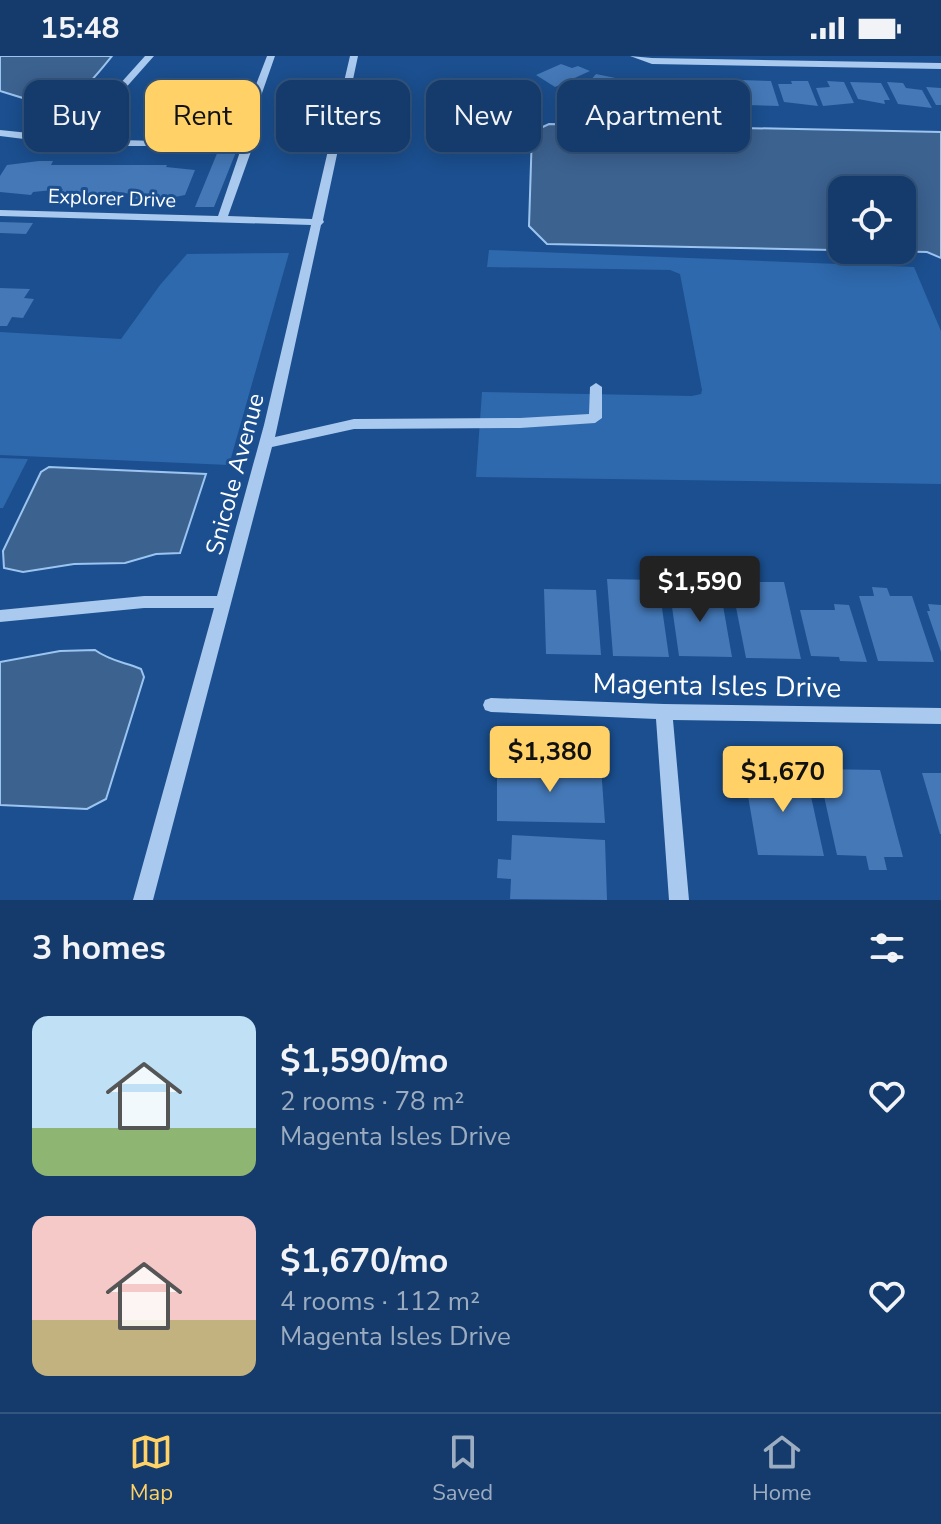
<!DOCTYPE html>
<html lang="en">
<head>
<meta charset="utf-8">
<style>
  :root { --surface:#143b6b; --page:#214673; --text:#f1f3f6; --muted:#9dadc1; --line:#33557e; --accent:#ffd166 }
  body { margin:0; font-family:"Nunito Sans",sans-serif; background:var(--page); color:var(--text); height:100vh; display:flex; flex-direction:column; font-size:30px; white-space:nowrap }
  * { box-sizing:border-box; margin:0 }
  p { font-size:26px; color:var(--muted) }
  .icon { flex:none; width:44px; height:44px; fill:none; stroke:currentColor; stroke-width:2; stroke-linecap:round; stroke-linejoin:round }
  .map { position:relative; height:844px; overflow:hidden }
  .side { display:flex; flex-direction:column; background:var(--surface); flex:1 }
  .side>* { flex:none }
  .banner { position:absolute; left:24px; top:24px; width:894px; height:72px; display:flex; gap:16px }
  .controls { position:absolute; left:828px; top:120px; display:grid; gap:16px }
  .controls a { display:grid; place-items:center; width:88px; height:88px; border-radius:16px; background:var(--surface); box-shadow:0 4px 20px #0003,0 0 0 2px var(--line); font-size:40px }
  .price { position:absolute; translate:-50% -68px; padding:0 18px; border-radius:8px; background:var(--accent); color:#111; font-size:26px; line-height:52px; filter:drop-shadow(0 2px 4px #0008) }
  .price::after { content:''; position:absolute; left:50%; top:48px; width:24px; height:18px; margin-left:-12px; background:inherit; clip-path:polygon(0 0,100% 0,50% 100%) }
  .price.active { background:#222; color:#fff }
  ul { padding:0; list-style:none }
  li { display:flex; align-items:center; gap:24px; height:200px; padding:0 32px }
  li span { display:grid; place-items:center; flex:none; width:224px; height:160px; border-radius:16px; color:#555 }
  li>.icon { margin-inline-start:auto }
  span .icon { width:96px; height:96px; fill:#fffc; stroke-width:1 }
  li b { font-size:34px }
  h2 { display:flex; justify-content:space-between; align-items:center; height:96px; padding:0 32px; font-size:34px }
  .chip { padding:0 28px; border-radius:16px; background:var(--surface); box-shadow:0 4px 20px #0003,0 0 0 2px var(--line); font-size:28px; line-height:72px }
  .chip.active { background:var(--accent); color:#111 }
  .status { display:flex; justify-content:space-between; align-items:center; height:56px; padding:0 40px; background:var(--surface); direction:ltr }
  .status svg { height:22px; fill:currentColor }
  .tabs { display:flex; justify-content:space-around; align-items:center; height:112px; border-top:2px solid var(--line); background:var(--surface); font-size:22px; color:var(--muted) }
  .tabs a { display:grid; justify-items:center; gap:4px }
  .tabs .active { color:var(--accent) }
  .map>svg:first-child { display:block }
  .green { fill:#2e69ad }
  .water { fill:#3c6290; stroke:#9cc4f0; stroke-width:2; fill-rule:evenodd }
  .building { fill:#4478b7 }
  .lines { fill:none; stroke-linecap:round; stroke-linejoin:round }
  .minor { fill:#a9c9ee; fill-rule:evenodd }
  .labels { text-anchor:middle; stroke-width:6; stroke-linejoin:round; paint-order:stroke }
  .far-street-label { font-size:20px; fill:#fff; stroke:#1b4f8f }
  .street-label { font-size:24px; fill:#fff; stroke:#1b4f8f }
  .near-street-label { font-size:28px; fill:#fff; stroke:#1b4f8f }
</style>
</head>
<body>
<div class="status"><b>15:48</b><svg viewBox="0 0 49 12"><path d="M0 12V9h3v3zM5 12V6h3v6zM10 12V3h3v9zM15 12V0h3v12zM26 1h20v11H26zM47 4h2v5h-2z"/></svg></div>
<div class="map">
<svg width="941" height="844" viewBox="0 0 941 844">
  <rect width="100%" height="100%" fill="#1b4f8f"/>
  <g class="green">
    <polygon points="489,194 914,211 941,275 941,428 476,421 482,336 692,340 701,338 702,334 680,218 670,214 487,211"/>
    <polygon points="289,197 229,409 0,399 0,276 121,283 160,229 187,198"/>
    <polygon points="0,402 28,403 3,452 0,452"/>
  </g>
  <g class="water">
    <path d="M 0,0 L 112,0 C 92,25 77,44 46,55 L 26,43 L 0,35 Z"/>
    <path d="M 549,68 L 941,76 L 941,202 L 927,196 L 547,188 L 529,170 L 532,76 ZM 842,134 L 902,134 L 902,194 L 842,194 Z"/>
    <polygon points="49,411 206,418 180,497 156,498 125,507 74,508 23,516 4,512 3,495 41,416"/>
    <path d="M 95,594 C 110,605 124,606 141,613 L 144,621 L 106,743 L 87,753 L 0,749 L 0,606 L 60,595 Z"/>
  </g>
  <g class="building">
    <polygon points="561,8 572,12 578,10 590,15 555,31 536,19"/>
    <polygon points="596,18 625,24 609,43 603,45 577,40"/>
    <polygon points="645,22 661,23 665,47 634,43 631,26 646,26"/>
    <polygon points="667,22 698,27 702,45 671,48"/>
    <polygon points="704,24 734,25 739,40 730,40 731,44 714,43 713,40 707,40"/>
    <polygon points="740,24 771,25 779,50 747,49"/>
    <polygon points="791,25 808,25 818,50 784,46 778,28 792,28"/>
    <polygon points="827,25 844,26 854,47 823,50 816,32 830,31"/>
    <polygon points="850,26 881,27 890,44 884,44 885,48 858,43"/>
    <polygon points="887,26 903,27 906,32 922,34 932,52 898,48"/>
    <polygon points="926,31 941,32 941,49 936,49"/>
    <polygon points="218,95 236,96 214,151 195,151"/>
    <polygon points="39,105 53,105 51,109 167,109 166,111 195,114 185,139 175,141 135,143 137,139 112,135 110,138 77,141 79,137 61,136 63,133 33,136 31,139 0,136 0,120 7,109"/>
    <polygon points="0,166 33,167 26,178 0,177"/>
    <polygon points="0,232 30,233 24,242 34,243 23,262 12,261 7,270 0,270"/>
    <polygon points="607,523 658,524 669,601 613,600"/>
    <polygon points="731,526 784,526 801,603 746,602"/>
    <polygon points="674,529 689,529 691,537 721,538 732,601 679,600 670,537 676,537"/>
    <polygon points="872,531 887,532 890,540 912,540 934,606 878,605 859,540 874,540"/>
    <polygon points="544,533 596,534 601,599 546,598"/>
    <polygon points="834,548 849,549 867,606 840,605 839,601 811,600 800,554 835,554"/>
    <polygon points="928,548 941,549 941,596 927,555 930,555"/>
    <polygon points="497,708 601,711 605,767 497,765"/>
    <polygon points="773,713 805,713 824,800 758,799 744,716 766,717 769,728 776,728"/>
    <polygon points="818,713 880,714 903,801 884,801 887,814 869,814 866,800 837,799"/>
    <polygon points="922,717 941,717 941,778 940,778"/>
    <polygon points="512,779 605,784 607,844 510,843 511,823 497,822 498,803 511,804"/>
  </g>
  <g class="lines">
    <g class="minor">
      <path d="M 145,0 L 154,0 L 99,62 L 87,83 L 156,85 L 244,79 L 245,57 L 267,0 L 275,0 L 255,57 L 254,87 L 228,160 L 312,163 L 350,0 L 358,0 L 323,164 L 324,166 L 321,169 L 275,381 L 354,363 L 520,362 L 589,358 L 590,331 L 596,327 L 602,331 L 602,362 L 595,367 L 520,372 L 354,373 L 272,391 L 153,844 L 133,844 L 214,552 L 144,552 L 0,566 L 0,554 L 144,540 L 217,540 L 264,369 L 311,169 L 0,160 L 0,154 L 218,160 L 244,84 C 160,94 83,91 0,80 L 0,74 L 78,82 L 92,59 Z"/>
      <polygon points="630,0 652,2 941,7 941,13 652,8"/>
      <polygon points="491,642 664,648 941,652 941,668 673,664 689,844 669,844 656,663 491,656 485,654 483,649 485,644"/>
    </g>
  </g>
  <g class="labels">
    <g class="far-street-label">
      <text transform="translate(112 142) rotate(2)" y="7">Explorer Drive</text>
    </g>
    <g class="street-label">
      <text transform="translate(235 418) rotate(-75)" y="8">Snicole Avenue</text>
    </g>
    <g class="near-street-label">
      <text transform="translate(717 629) rotate(1)" y="10">Magenta Isles Drive</text>
    </g>
  </g>
</svg>
<div class="controls">
<a><svg class="icon" aria-label="locate" viewBox="0 0 24 24"><circle cx="12" cy="12" r="6"/><path d="M12 2v4M12 18v4M2 12h4M18 12h4"/></svg></a>
</div>
<b class="price active" style="left:700px;top:568px">$1,590</b>
<b class="price" style="left:550px;top:738px">$1,380</b>
<b class="price" style="left:783px;top:758px">$1,670</b>
<div class="banner">
<a class="chip">Buy</a>
<a class="chip active">Rent</a>
<a class="chip">Filters</a>
<a class="chip">New</a>
<a class="chip">Apartment</a>
</div>
</div>
<section class="side">
<h2>3 homes<svg class="icon" aria-label="filters" viewBox="0 0 24 24"><path d="M4 7h16M4 17h16"/><circle cx="9" cy="7" r="2"/><circle cx="15" cy="17" r="2"/></svg></h2>
<ul>
<li><span style="background:linear-gradient(#bfe0f5 70%,#8fb573 0)"><svg class="icon" aria-label="home" viewBox="0 0 24 24"><path d="M3 11l9-7 9 7M6 9v11h12V9"/></svg></span><div><b>$1,590/mo</b><p>2 rooms · 78 m²</p><p>Magenta Isles Drive</p></div><svg class="icon" aria-label="heart" viewBox="0 0 24 24"><path d="M12 20l-8-8c-3-5 5-10 8-4 3-6 11-1 8 4z"/></svg></li>
<li><span style="background:linear-gradient(#f6c9c9 65%,#c2b280 0)"><svg class="icon" aria-label="home" viewBox="0 0 24 24"><path d="M3 11l9-7 9 7M6 9v11h12V9"/></svg></span><div><b>$1,670/mo</b><p>4 rooms · 112 m²</p><p>Magenta Isles Drive</p></div><svg class="icon" aria-label="heart" viewBox="0 0 24 24"><path d="M12 20l-8-8c-3-5 5-10 8-4 3-6 11-1 8 4z"/></svg></li>
</ul>
</section>
<nav class="tabs">
<a class="active"><svg class="icon" aria-label="map" viewBox="0 0 24 24"><path d="M3 6l6-2 6 2 6-2v14l-6 2-6-2-6 2zM9 4v14M15 6v14"/></svg>Map</a>
<a><svg class="icon" aria-label="saved" viewBox="0 0 24 24"><path d="M7 4h10v16l-5-4-5 4z"/></svg>Saved</a>
<a><svg class="icon" aria-label="home" viewBox="0 0 24 24"><path d="M3 11l9-7 9 7M6 9v11h12V9"/></svg>Home</a>
</nav>
</body>
</html>
